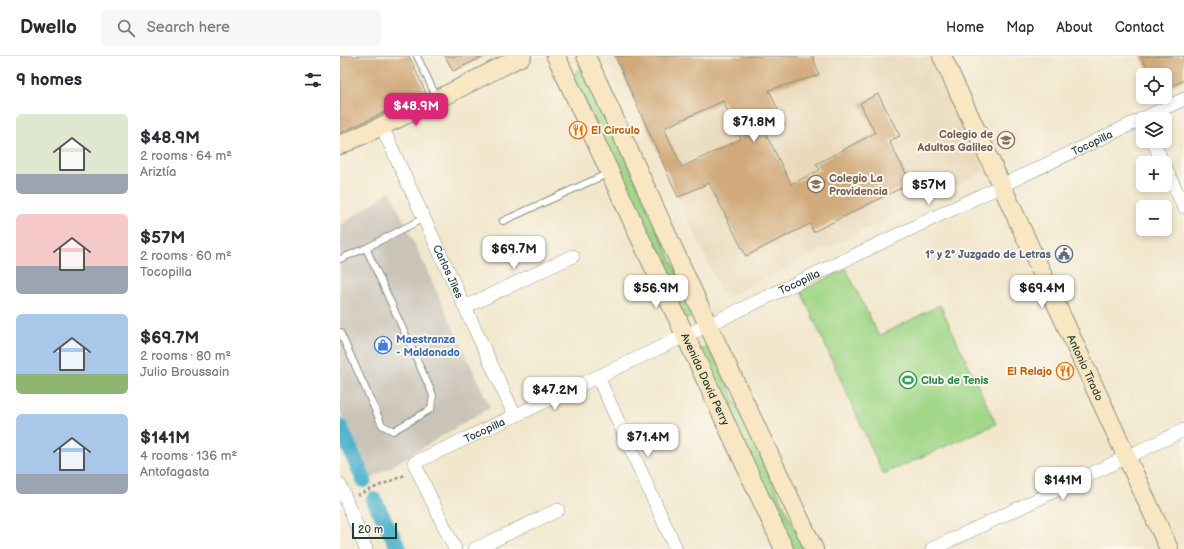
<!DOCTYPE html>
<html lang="en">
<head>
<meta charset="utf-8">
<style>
  :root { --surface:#fff; --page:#f7f7f7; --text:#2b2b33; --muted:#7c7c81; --line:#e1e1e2; --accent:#db2777 }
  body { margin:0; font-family:"Balsamiq Sans",sans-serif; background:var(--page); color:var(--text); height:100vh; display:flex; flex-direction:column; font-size:15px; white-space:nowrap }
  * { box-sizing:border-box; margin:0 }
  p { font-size:13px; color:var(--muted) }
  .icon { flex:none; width:22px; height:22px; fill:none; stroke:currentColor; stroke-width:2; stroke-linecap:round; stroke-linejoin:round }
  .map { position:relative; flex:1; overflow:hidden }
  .sheet { display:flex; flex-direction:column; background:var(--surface); width:340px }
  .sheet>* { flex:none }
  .tools { position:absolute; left:796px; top:12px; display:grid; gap:8px }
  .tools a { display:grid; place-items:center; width:36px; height:36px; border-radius:6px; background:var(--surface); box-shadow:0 2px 6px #0003; font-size:20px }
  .scale { position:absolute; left:12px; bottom:10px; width:45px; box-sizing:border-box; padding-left:4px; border:2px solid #1f3d34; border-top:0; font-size:11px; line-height:14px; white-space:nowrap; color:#1f3d34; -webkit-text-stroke:3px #fbf7ec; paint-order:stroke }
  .price { position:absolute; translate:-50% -34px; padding:0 9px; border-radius:8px; background:#fff; color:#222; font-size:13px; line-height:26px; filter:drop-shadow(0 1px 2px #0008) }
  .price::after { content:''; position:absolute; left:50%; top:24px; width:12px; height:9px; margin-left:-6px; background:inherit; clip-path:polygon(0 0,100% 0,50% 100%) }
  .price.on { background:var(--accent); color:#fff }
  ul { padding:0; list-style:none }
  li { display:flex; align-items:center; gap:12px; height:100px; padding:0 16px }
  li span { display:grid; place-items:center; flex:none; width:112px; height:80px; border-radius:6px; color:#555 }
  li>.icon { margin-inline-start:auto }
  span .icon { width:48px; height:48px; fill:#fffc; stroke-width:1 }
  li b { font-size:17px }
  h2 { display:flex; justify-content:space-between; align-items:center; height:48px; padding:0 16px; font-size:17px }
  header { display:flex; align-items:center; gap:24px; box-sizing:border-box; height:56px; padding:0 20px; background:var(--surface); border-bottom:1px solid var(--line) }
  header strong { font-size:19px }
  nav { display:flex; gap:22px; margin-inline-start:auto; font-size:14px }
  .search { width:280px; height:36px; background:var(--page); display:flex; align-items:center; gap:10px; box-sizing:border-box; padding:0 14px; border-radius:6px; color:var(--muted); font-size:15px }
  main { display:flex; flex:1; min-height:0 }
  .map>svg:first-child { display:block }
  .built { fill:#e9d9ba }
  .industrial { fill:#c9c3b8 }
  .green { fill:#a2d789; stroke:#608a5e }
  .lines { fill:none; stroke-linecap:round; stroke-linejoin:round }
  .canal { stroke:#4eb3cd; stroke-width:16 }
  .building { fill:#d1aa7c; fill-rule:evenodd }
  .service-casing { stroke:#889280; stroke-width:8 }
  .minor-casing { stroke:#889280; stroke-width:14 }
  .secondary-casing { stroke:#889280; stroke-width:20 }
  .path { stroke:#889280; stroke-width:2.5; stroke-dasharray:3 3; stroke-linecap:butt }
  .service { stroke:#fff; stroke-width:6 }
  .minor { stroke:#fff; stroke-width:13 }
  .secondary { stroke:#f9e7c3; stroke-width:18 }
  .labels { text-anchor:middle; stroke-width:4; stroke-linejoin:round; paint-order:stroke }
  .food-label { font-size:11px; font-weight:bold; fill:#c56008; stroke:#fbf7ec; text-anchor:start }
  .education-label { font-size:11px; font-weight:bold; fill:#785e54; stroke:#fbf7ec; text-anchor:end }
  .street-label { font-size:11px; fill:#1f3d34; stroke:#fbf7ec }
  .service-label { font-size:11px; font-weight:bold; fill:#4e5e75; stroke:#fbf7ec; text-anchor:end }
  .shop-label { font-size:11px; font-weight:bold; fill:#366cbe; stroke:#fbf7ec; text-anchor:start }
  .leisure-label { font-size:11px; font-weight:bold; fill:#27864d; stroke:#fbf7ec; text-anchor:start }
</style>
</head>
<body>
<header>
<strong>Dwello</strong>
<div class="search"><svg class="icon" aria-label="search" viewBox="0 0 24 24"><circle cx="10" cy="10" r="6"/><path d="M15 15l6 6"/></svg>Search here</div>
<nav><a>Home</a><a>Map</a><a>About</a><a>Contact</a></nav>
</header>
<main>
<section class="sheet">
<h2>9 homes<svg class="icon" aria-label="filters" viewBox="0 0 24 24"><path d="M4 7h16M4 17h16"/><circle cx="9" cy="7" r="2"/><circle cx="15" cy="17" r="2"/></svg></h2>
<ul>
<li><span style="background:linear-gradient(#dfe7d0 75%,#9aa5b1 0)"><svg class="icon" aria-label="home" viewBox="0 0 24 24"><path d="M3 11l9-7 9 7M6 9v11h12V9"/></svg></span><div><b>$48.9M</b><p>2 rooms · 64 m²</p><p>Ariztía</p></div></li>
<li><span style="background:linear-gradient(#f6c9c9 65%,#9aa5b1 0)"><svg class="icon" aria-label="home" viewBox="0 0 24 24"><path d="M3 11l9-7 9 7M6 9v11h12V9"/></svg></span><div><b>$57M</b><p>2 rooms · 60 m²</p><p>Tocopilla</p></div></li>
<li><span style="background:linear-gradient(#a9c7e8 75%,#8fb573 0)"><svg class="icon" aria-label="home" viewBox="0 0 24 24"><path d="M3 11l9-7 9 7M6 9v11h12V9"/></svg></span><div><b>$69.7M</b><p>2 rooms · 80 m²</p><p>Julio Broussain</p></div></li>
<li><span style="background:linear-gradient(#a9c7e8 75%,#9aa5b1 0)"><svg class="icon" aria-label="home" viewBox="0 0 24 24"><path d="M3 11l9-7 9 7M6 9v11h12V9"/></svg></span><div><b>$141M</b><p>4 rooms · 136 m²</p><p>Antofagasta</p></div></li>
</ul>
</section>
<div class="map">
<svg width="844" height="493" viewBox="0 0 844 493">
  <rect width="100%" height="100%" fill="#fbf7ec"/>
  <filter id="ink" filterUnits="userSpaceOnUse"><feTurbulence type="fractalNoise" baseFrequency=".025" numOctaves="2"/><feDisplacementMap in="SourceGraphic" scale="8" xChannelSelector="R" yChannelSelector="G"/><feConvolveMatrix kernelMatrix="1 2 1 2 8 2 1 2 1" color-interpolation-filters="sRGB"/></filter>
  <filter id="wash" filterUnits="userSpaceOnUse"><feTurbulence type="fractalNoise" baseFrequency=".012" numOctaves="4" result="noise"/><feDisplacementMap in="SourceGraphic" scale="16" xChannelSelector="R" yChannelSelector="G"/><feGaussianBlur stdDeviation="0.9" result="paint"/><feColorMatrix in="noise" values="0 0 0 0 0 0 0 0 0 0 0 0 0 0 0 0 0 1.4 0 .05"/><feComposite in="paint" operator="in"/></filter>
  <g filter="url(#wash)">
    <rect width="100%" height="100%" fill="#f2e7cd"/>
    <polygon class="built" points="275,0 595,0 645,115 384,242"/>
    <polygon class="industrial" points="50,135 150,351 32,422 0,355 0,170"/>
    <g class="green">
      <path d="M 241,12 L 246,14 L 355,257 C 352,262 349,263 344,261 L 234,21 L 238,13 Z"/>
      <polygon points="506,213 539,280 600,249 656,368 543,418 461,235"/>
      <polygon points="368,287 464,493 453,493 361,295"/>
    </g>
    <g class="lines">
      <g class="canal">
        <polyline points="0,371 24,424"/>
        <polyline points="34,444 59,493"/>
      </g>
    </g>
    <g id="blocks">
      <g class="building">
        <polygon points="0,0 69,0 86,37 0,77"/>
        <polygon points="105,0 145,0 113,15"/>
        <path d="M 275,0 L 473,0 L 479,19 L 429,34 L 445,69 L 426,78 L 451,128 L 480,114 L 476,108 L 535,77 L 520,47 L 538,38 L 560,80 L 549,85 L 571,127 L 473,176 L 470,168 L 406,200 L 369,127 L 338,141 ZM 383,45 L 401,83 L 342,111 L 324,72 Z"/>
        <polygon points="801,0 844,0 844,24 825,33 825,19 810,19"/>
      </g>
    </g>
  </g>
  <g filter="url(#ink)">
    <use href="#blocks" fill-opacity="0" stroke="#889280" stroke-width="1"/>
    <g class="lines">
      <defs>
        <g id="service">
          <polyline points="77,0 97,42"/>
          <polyline points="163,165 269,117"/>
          <polyline points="0,203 26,192 84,162"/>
          <polyline points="0,276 42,369 53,375 91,353 93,339 26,192"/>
        </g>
        <g id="minor">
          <path id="s1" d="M 42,71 L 175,360"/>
          <polyline points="813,85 823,107"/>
          <polyline points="825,111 844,151"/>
          <polyline points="125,251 233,200"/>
          <polyline points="258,321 336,493"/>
          <polyline points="0,429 26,493"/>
          <path id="s2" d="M 115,493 L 74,407 L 368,269 L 844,43"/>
          <polyline points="135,493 218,454"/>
          <polyline points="592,493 844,374"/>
        </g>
        <g id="secondary">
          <path id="s3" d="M 216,0 L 444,493"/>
          <polyline points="246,0 368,269 474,493"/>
          <path id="s4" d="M 602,0 L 829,493"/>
          <path d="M 0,89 C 62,62 122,31 182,0"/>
        </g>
      </defs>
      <use href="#service" class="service-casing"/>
      <use href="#minor" class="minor-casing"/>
      <use href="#secondary" class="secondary-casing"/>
      <polyline class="path" points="17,439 65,419"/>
      <use href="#service" class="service"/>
      <use href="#minor" class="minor"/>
      <use href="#secondary" class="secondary"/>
    </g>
  </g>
  <defs>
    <symbol id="restaurant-ring" viewBox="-11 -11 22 22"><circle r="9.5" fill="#fbf7ec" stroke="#e8710a" stroke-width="1.5"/><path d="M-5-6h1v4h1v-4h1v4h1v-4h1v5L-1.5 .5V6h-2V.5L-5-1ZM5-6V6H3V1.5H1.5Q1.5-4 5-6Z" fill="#e8710a"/></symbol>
    <symbol id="school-ring" viewBox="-11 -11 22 22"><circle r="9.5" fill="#fbf7ec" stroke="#8d6e63" stroke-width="1.5"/><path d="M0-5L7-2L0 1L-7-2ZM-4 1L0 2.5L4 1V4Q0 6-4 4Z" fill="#8d6e63"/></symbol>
    <symbol id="civic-ring" viewBox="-11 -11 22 22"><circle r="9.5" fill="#fbf7ec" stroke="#5c6f8a" stroke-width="1.5"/><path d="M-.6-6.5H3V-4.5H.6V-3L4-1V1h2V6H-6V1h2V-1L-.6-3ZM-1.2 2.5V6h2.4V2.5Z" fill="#5c6f8a"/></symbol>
    <symbol id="shop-ring" viewBox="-11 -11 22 22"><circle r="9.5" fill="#fbf7ec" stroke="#3f7fe0" stroke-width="1.5"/><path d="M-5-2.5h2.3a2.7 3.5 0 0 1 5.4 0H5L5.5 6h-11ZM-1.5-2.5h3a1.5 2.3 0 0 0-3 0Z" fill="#3f7fe0"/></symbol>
    <symbol id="stadium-ring" viewBox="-11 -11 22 22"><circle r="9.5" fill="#fbf7ec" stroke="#2e9e5b" stroke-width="1.5"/><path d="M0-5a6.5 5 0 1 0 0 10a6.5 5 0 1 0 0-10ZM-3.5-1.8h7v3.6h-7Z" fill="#2e9e5b"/></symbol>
  </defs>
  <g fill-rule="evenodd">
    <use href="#restaurant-ring" x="228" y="64" width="20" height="20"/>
    <use href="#school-ring" x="656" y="74" width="20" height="20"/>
    <use href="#school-ring" x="466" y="118" width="20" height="20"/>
    <use href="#civic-ring" x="714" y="188" width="20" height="20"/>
    <use href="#shop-ring" x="33" y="279" width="20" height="20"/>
    <use href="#restaurant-ring" x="715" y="305" width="20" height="20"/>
    <use href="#stadium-ring" x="558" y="314" width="20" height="20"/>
  </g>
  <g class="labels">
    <g class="food-label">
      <text x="251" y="78">El Circulo</text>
      <text x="712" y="319" text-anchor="end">El Relajo</text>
    </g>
    <g class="education-label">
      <text x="653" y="82">Colegio de<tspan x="653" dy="13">Adultos Galileo</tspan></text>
      <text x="489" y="126" text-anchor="start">Colegio La<tspan x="489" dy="13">Providencia</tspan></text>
    </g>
    <g class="street-label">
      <text dy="4" stroke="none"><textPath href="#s2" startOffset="845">Tocopilla</textPath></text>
      <text dy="4" stroke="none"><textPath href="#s1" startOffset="159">Carlos Jiles</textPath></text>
      <text dy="4" stroke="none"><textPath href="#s2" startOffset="521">Tocopilla</textPath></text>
      <text dy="4" stroke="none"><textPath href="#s4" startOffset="343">Antonio Tirado</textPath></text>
      <text dy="4" stroke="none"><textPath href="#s3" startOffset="356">Avenida David Perry</textPath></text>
      <text dy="4" stroke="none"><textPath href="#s2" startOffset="173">Tocopilla</textPath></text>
    </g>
    <g class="service-label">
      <text x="711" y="202">1º y 2° Juzgado de Letras</text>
    </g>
    <g class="shop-label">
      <text x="56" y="287">Maestranza<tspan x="56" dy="13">- Maldonado</tspan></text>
    </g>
    <g class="leisure-label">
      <text x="581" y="328">Club de Tenis</text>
    </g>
  </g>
</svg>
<div class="tools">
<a><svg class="icon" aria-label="locate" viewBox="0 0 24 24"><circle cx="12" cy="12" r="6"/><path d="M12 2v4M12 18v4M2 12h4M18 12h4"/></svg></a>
<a><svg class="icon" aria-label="layers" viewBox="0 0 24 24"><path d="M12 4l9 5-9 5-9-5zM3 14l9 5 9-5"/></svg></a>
<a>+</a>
<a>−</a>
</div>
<div class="scale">20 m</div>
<b class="price on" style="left:76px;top:71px">$48.9M</b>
<b class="price" style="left:414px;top:87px">$71.8M</b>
<b class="price" style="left:589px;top:150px">$57M</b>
<b class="price" style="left:174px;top:214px">$69.7M</b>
<b class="price" style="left:316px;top:253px">$56.9M</b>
<b class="price" style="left:702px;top:253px">$69.4M</b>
<b class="price" style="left:215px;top:355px">$47.2M</b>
<b class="price" style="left:308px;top:402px">$71.4M</b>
<b class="price" style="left:723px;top:445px">$141M</b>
</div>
</main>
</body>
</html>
